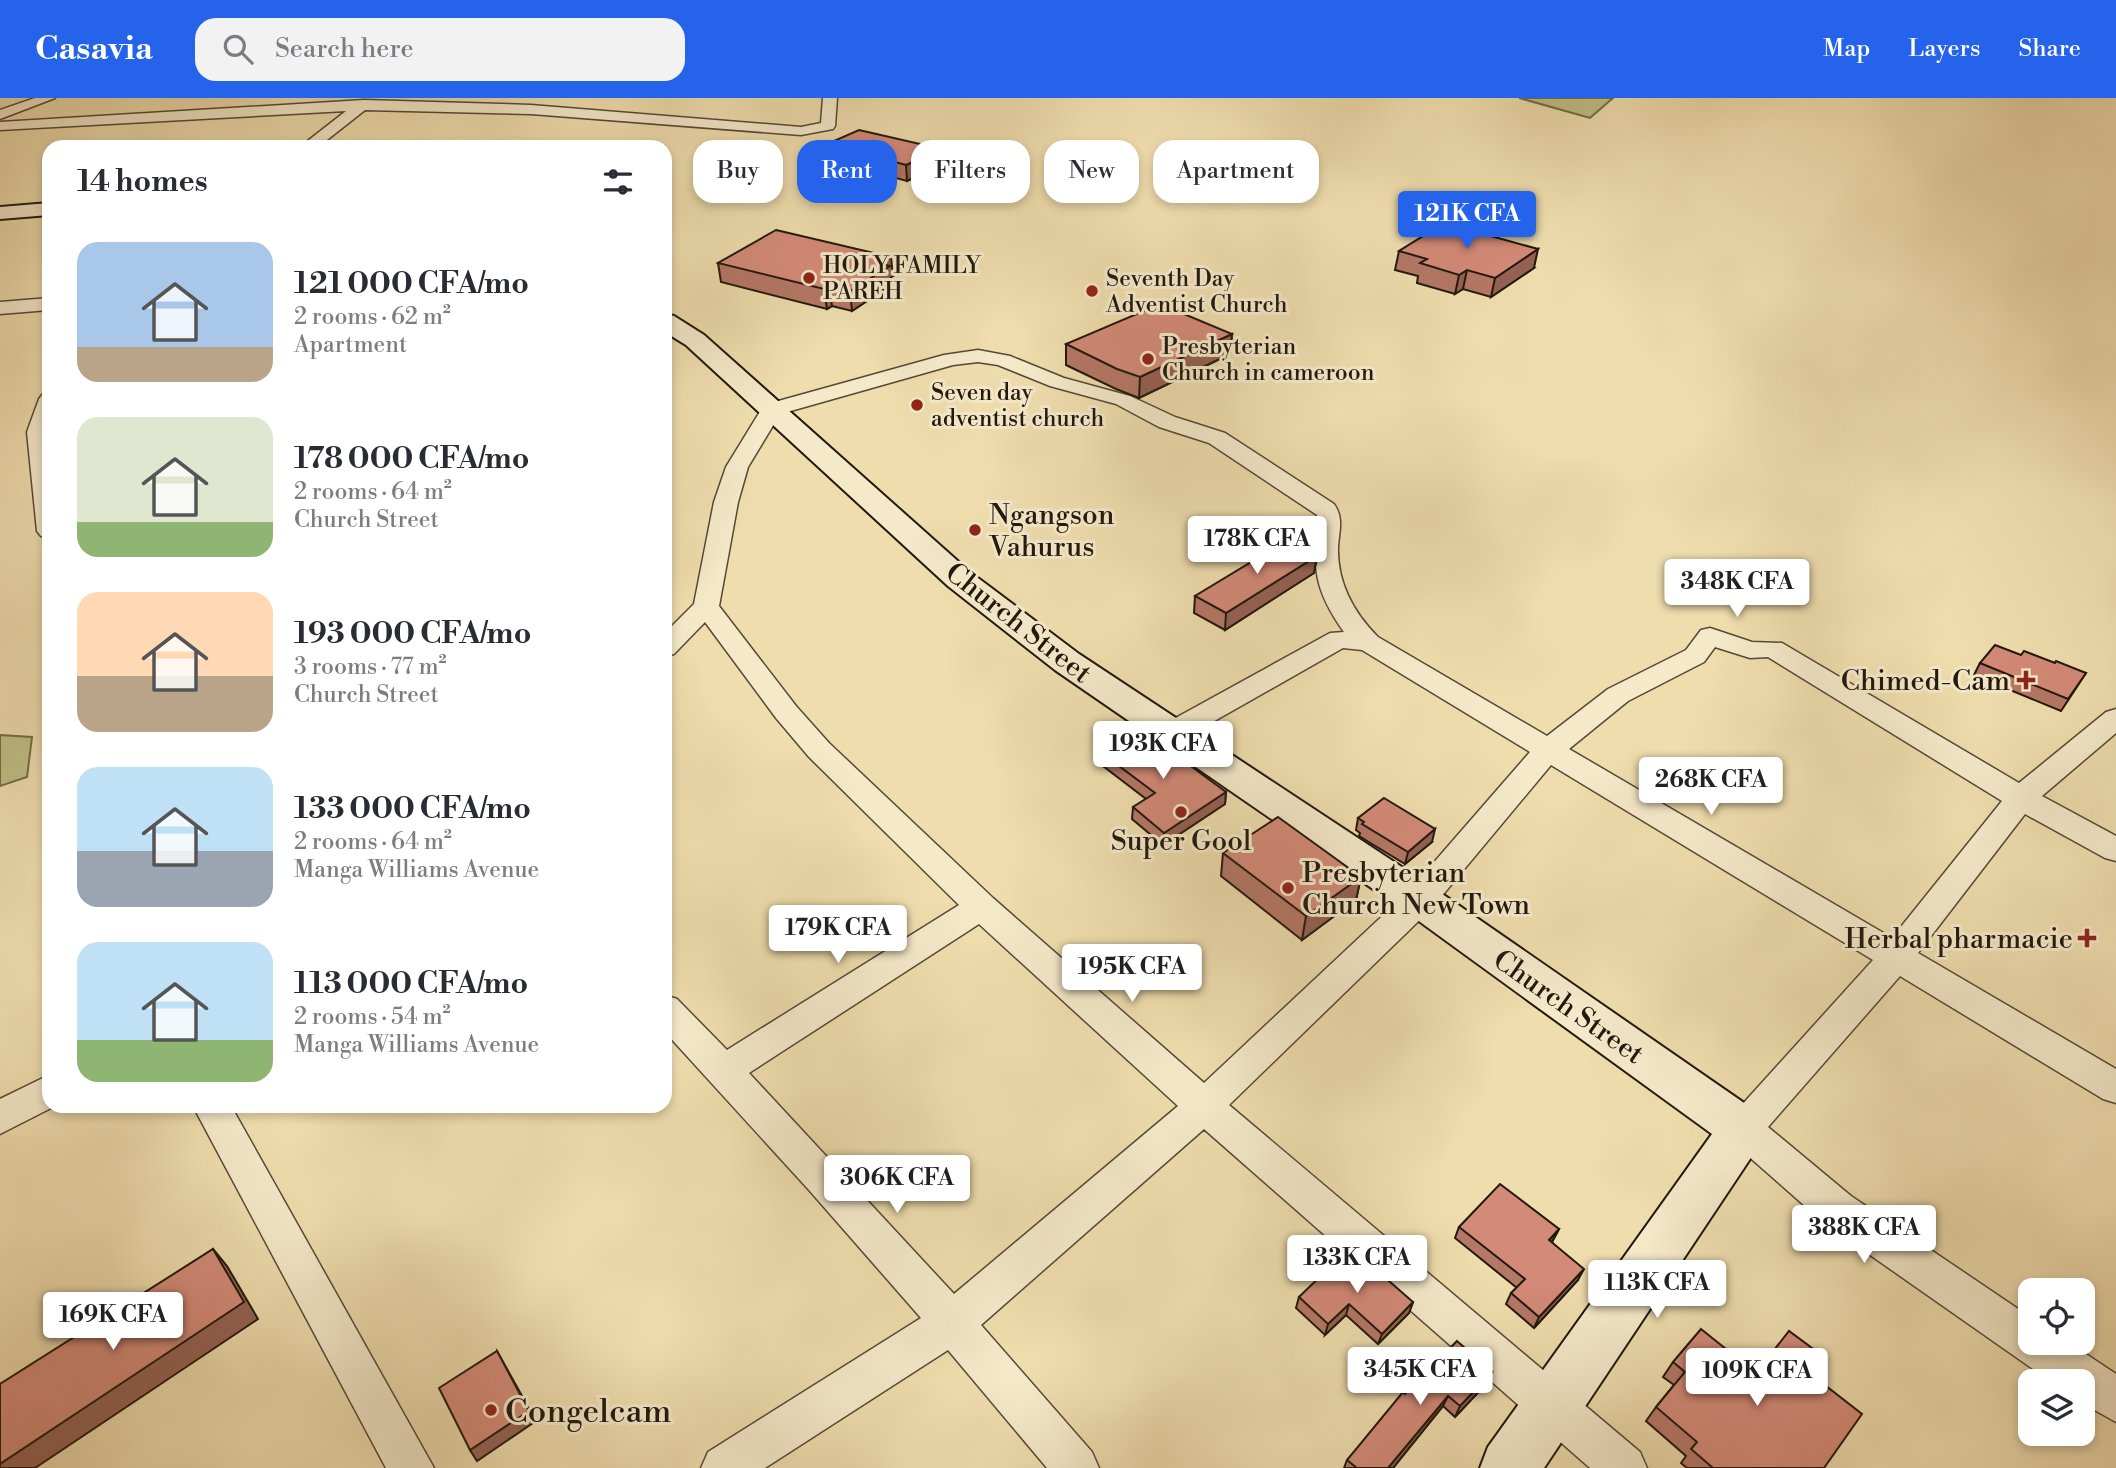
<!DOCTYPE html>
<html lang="en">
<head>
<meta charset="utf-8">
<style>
  :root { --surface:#fff; --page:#f2f2f3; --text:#2b2b33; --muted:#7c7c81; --accent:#2563eb }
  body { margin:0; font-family:"Libre Bodoni",serif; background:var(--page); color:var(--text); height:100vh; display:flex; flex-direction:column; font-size:26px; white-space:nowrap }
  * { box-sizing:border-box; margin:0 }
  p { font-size:23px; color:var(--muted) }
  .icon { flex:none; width:38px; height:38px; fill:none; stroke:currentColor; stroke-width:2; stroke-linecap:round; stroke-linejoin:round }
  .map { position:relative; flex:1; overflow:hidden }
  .sheet { position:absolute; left:42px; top:42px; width:630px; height:973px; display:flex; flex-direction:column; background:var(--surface); border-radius:21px; box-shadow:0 4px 10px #0003 }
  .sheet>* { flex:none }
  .guide { position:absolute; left:693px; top:42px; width:665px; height:63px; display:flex; gap:14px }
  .buttons { position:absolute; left:2018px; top:1180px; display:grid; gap:14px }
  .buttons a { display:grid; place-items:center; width:77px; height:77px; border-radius:14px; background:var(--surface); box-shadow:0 4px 10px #0003; font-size:35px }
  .price { position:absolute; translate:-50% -60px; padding:0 16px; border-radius:7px; background:#fff; color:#222; font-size:23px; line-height:46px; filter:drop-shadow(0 2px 4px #0008) }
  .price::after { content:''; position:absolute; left:50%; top:42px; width:21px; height:16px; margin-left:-10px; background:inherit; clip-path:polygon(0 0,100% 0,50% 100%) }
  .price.selected { background:var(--accent); color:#fff }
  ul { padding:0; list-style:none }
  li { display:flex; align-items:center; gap:21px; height:175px; padding:0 35px }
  li span { display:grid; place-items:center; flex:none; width:196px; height:140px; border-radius:21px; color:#555 }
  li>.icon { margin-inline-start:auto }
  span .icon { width:84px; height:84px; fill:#fffc; stroke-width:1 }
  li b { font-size:30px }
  h2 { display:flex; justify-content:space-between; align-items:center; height:84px; padding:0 35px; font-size:30px }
  .pill { padding:0 24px; border-radius:21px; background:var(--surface); box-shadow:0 4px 10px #0003; font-size:24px; line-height:63px }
  .pill.selected { background:var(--accent); color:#fff }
  header { display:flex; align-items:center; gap:42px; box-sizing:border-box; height:98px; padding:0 35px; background:var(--accent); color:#fff }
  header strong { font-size:33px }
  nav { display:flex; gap:38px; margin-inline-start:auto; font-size:24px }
  .search { width:490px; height:63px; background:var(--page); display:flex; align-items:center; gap:18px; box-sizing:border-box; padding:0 24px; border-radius:21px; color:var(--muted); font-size:26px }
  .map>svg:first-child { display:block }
  .green { fill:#c0bf86; stroke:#706c4a; stroke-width:2 }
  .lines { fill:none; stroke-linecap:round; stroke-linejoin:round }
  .minor-casing { stroke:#544936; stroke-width:3 }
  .secondary-casing { stroke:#21180e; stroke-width:4 }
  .minor { fill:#f5e9ca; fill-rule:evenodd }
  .secondary { fill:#f5e9ca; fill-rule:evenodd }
  .wall { fill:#b57767; stroke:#21180e; stroke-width:2 }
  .shaded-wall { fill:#946154; stroke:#21180e; stroke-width:2 }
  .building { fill:#d38a78; stroke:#21180e; stroke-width:2 }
  .poi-dot { fill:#8f2418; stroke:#f5e9ca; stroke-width:2.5 }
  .labels { text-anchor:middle; stroke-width:6; stroke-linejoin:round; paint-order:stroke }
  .far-poi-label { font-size:23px; fill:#21180e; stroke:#f5e9ca; text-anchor:start }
  .poi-label { font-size:28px; fill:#21180e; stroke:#f5e9ca; text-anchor:start }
  .street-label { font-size:28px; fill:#21180e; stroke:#f5e9ca }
  .near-poi-label { font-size:33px; fill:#21180e; stroke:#f5e9ca; text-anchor:start }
</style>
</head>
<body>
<header>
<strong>Casavia</strong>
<div class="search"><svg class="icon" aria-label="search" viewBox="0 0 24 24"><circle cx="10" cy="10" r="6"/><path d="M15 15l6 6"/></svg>Search here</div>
<nav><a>Map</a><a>Layers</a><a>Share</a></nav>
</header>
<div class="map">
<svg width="2116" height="1370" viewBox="0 0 2116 1370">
  <rect width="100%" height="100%" fill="#efddae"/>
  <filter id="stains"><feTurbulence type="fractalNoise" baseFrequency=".00286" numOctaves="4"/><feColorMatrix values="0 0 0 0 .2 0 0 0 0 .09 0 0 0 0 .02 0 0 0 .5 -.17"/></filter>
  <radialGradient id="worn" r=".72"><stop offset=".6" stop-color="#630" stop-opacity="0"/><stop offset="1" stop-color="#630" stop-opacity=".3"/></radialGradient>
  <g class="green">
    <polygon points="1519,0 1613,0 1590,20"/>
    <polygon points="0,637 32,639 27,679 0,688"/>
  </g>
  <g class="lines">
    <defs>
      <g id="minor">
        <polygon points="35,0 55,0 0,21 0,12"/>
        <polygon points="823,0 837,0 835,28 833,31 801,37 531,16 365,12 318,49 300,49 346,13 0,32 0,24 364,2 531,7 801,29 821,25"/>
        <polygon points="49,200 49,212 0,216 0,204"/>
        <path d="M 978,252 L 1010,258 L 1064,280 L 1130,298 L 1175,319 L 1225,335 L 1334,406 C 1344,420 1339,433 1338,449 C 1337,485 1354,515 1378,539 L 1547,638 L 1608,591 L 1686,552 L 1701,532 L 1710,530 L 1752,544 L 1782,545 L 2019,685 L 2106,614 L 2116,611 L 2116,635 L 2042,698 L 2116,738 L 2116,763 L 2105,760 L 2025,716 L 1918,855 L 2116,971 L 2116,1005 L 2103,1001 L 1900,878 L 1768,1029 L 1851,1098 L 2030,1219 L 2030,1244 L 2068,1244 L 2116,1276 L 2116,1324 L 2082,1305 L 2082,1283 L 2050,1283 L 1823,1124 L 1730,1042 L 1724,1031 L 1730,1020 L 1873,862 L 1551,667 L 1431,811 L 1229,1007 L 1640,1354 L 1647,1370 L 1590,1370 L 1204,1031 L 981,1227 L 1092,1354 L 1099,1370 L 1047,1370 L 948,1252 L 765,1370 L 701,1370 L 708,1354 L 921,1220 L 809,1092 L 665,934 L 665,897 L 677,901 L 727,952 L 959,807 L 809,659 L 776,620 L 705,524 L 674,556 L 665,558 L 665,535 L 694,506 L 714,404 L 726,369 L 764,307 L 944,257 ZM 978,264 L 998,267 L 1050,288 L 1116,306 L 1159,329 L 1209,345 L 1317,417 C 1314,469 1312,489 1344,534 L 1330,535 L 1161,628 L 1157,635 L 1161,642 L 1171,644 L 1181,642 L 1343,550 L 1362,552 L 1530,654 L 1409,793 L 1204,985 L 993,800 L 829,645 L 796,608 L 719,508 L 738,404 L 748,369 L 780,316 L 953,267 ZM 1715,549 L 1750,560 L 1768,559 L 2002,703 L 1892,840 L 1569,651 L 1628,603 L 1704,564 ZM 979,826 L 1178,1008 L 954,1196 L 749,975 Z"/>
        <polygon points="49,295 49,440 41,438 37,433 27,334 39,301 42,297"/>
        <polygon points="49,977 49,1008 55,1008 0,1036 0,1001"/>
        <polygon points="193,1008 231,1008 434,1370 386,1370"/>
      </g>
      <g id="secondary">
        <polygon points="49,105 49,117 0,121 0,109"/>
        <polygon points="665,216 674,218 704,237 970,474 1079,556 1435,791 1760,1016 1767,1031 1760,1046 1544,1370 1480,1370 1488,1349 1712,1036 1405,813 1055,572 948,488 686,247 665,234"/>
      </g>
    </defs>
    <use href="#minor" class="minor-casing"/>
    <use href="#secondary" class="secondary-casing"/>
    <use href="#minor" class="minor"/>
    <use href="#secondary" class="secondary"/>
  </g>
  <g class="wall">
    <polygon points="827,46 943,66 907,83 829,62"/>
    <polygon points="1399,153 1534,170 1491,199 1463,191 1455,196 1417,185 1418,178 1395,172"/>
    <polygon points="718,165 893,178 891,179 891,187 852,213 832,208 827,211 721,184"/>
    <polygon points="1232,236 1230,256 1139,300 1116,291 1066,267 1066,246"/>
    <polygon points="1317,458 1314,475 1225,532 1194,515 1195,498"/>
    <polygon points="2021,557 2055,565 2086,575 2061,613 1974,577 1980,565"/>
    <polygon points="1099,653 1178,662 1226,694 1225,706 1163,747 1132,721 1133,709 1146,701 1099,665"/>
    <polygon points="1358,720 1432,744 1405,766 1359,738 1360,735 1356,732"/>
    <polygon points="1223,755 1361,779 1356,802 1302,842 1221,778"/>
    <polygon points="1459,1129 1559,1131 1552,1144 1578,1182 1534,1230 1506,1206 1511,1195 1517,1190 1455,1140"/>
    <polygon points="1336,1175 1413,1204 1409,1215 1378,1246 1346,1217 1325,1237 1296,1210 1299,1199"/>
    <polygon points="1673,1264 1756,1275 1803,1270 1824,1370 1687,1370 1681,1365 1686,1358 1646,1323 1656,1309 1674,1287 1663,1279"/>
    <polygon points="1492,1274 1487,1285 1455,1319 1443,1308 1393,1370 1344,1370 1347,1362 1405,1296"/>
  </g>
  <g class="shaded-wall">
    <polygon points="942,51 943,66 907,83 906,67"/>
    <polygon points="1538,151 1534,170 1491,199 1495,180"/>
    <polygon points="891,159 893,178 891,179 891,187 852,213 850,193 881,166"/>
    <polygon points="1467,172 1463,191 1455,196 1459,177"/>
    <polygon points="829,188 832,208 827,211 824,191"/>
    <polygon points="1232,236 1230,256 1139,300 1140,279"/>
    <polygon points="1317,458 1314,475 1225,532 1226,515"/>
    <polygon points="1226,694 1225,706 1163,747 1164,735"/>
    <polygon points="1435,731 1432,744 1405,766 1408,754"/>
    <polygon points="1361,779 1356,802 1302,842 1306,818"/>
    <polygon points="1559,1131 1553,1142 1544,1153 1549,1142"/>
    <polygon points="213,1151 227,1168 258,1221 35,1370 0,1370 0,1366"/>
    <polygon points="1584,1171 1578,1182 1534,1230 1539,1219"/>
    <polygon points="1413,1204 1409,1215 1378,1246 1382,1236"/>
    <polygon points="1349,1206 1346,1217 1325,1237 1328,1226"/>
    <polygon points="497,1253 536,1323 477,1363 470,1352"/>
    <polygon points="1492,1274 1487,1285 1455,1319 1460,1308"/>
    <polygon points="1448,1298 1443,1308 1393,1370 1388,1370"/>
  </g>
  <g class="building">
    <polygon points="859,32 942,51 906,67 827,46"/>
    <polygon points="1444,125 1538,151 1495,180 1467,172 1459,177 1420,165 1427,161 1399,153"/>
    <polygon points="776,132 891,159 881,166 890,168 850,193 829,188 824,191 718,165"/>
    <polygon points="1160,206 1232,236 1140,279 1117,271 1066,246"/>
    <polygon points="1289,441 1317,455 1317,458 1226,515 1195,498"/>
    <polygon points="1995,547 2021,557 2024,553 2055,565 2056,563 2086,575 2068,601 1980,565"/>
    <polygon points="1141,633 1178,662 1180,660 1226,694 1164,735 1133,709 1155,695 1099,653"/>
    <polygon points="1384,700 1435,731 1408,754 1362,726 1364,724 1358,720"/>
    <polygon points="1278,719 1361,779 1306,818 1223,755"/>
    <polygon points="1500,1086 1559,1131 1549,1142 1584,1171 1539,1219 1511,1195 1525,1181 1459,1129"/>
    <polygon points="213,1151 244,1204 0,1366 0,1286"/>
    <polygon points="1357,1155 1413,1204 1382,1236 1349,1206 1328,1226 1299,1199 1330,1169 1336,1175"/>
    <polygon points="1701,1231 1756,1275 1789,1233 1816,1253 1803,1270 1862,1316 1824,1370 1713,1370 1691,1351 1697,1344 1656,1309 1685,1274 1673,1264"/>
    <polygon points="1457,1243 1492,1274 1460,1308 1448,1298 1388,1370 1357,1370 1347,1362 1403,1294 1405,1296"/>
    <polygon points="497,1253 529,1313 470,1352 439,1290"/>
  </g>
  <g class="poi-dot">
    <circle cx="809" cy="180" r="7"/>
    <circle cx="1092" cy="193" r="7"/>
    <circle cx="1148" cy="261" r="7"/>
    <circle cx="917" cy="307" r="7"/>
    <circle cx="975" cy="432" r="7"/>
    <path d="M2022.5 571.5h7v7h7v7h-7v7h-7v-7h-7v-7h7z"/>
    <circle cx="1181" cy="714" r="7"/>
    <circle cx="1288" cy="790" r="7"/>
    <path d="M2083.5 829.5h7v7h7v7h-7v7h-7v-7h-7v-7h7z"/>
    <circle cx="491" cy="1312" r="7"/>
  </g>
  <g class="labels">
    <g class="far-poi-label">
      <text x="823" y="175">HOLY FAMILY<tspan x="823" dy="26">PAREH</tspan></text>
      <text x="1106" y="188">Seventh Day<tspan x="1106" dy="26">Adventist Church</tspan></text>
      <text x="1162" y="256">Presbyterian<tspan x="1162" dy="26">Church in cameroon</tspan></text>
      <text x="931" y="302">Seven day<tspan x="931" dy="26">adventist church</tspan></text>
    </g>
    <g class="poi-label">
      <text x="989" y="426">Ngangson<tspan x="989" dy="32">Vahurus</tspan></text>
      <text x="2010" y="592" text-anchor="end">Chimed-Cam</text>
      <text x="1181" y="752" text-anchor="middle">Super Gool</text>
      <text x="1302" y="784">Presbyterian<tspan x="1302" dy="32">Church New Town</tspan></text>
      <text x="2073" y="850" text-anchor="end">Herbal pharmacie</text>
    </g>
    <g class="street-label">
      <text transform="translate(1019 524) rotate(38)" y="10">Church Street</text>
      <text transform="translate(1569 908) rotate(35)" y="10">Church Street</text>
    </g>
    <g class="near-poi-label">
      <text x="505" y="1324">Congelcam</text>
    </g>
  </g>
  <rect width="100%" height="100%" filter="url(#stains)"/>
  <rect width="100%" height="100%" fill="url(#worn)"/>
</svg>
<div class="buttons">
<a><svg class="icon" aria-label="locate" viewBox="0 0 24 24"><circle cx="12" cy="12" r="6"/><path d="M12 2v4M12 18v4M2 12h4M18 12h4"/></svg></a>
<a><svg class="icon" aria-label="layers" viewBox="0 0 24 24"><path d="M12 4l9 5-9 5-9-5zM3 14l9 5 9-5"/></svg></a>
</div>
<b class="price selected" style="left:1467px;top:153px">121K CFA</b>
<b class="price" style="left:1257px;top:478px">178K CFA</b>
<b class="price" style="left:1737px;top:521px">348K CFA</b>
<b class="price" style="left:1163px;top:683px">193K CFA</b>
<b class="price" style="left:1711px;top:719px">268K CFA</b>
<b class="price" style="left:838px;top:867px">179K CFA</b>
<b class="price" style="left:1132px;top:906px">195K CFA</b>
<b class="price" style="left:897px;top:1117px">306K CFA</b>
<b class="price" style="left:1864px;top:1167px">388K CFA</b>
<b class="price" style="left:1357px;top:1197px">133K CFA</b>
<b class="price" style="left:1657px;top:1222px">113K CFA</b>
<b class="price" style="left:113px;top:1254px">169K CFA</b>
<b class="price" style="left:1420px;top:1309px">345K CFA</b>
<b class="price" style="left:1757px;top:1310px">109K CFA</b>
<div class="guide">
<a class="pill">Buy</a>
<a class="pill selected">Rent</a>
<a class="pill">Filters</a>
<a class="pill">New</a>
<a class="pill">Apartment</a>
</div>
<section class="sheet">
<h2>14 homes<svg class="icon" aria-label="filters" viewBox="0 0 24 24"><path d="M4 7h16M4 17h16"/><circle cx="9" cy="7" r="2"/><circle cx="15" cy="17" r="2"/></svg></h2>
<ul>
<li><span style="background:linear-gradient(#a9c7e8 75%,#b9a48a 0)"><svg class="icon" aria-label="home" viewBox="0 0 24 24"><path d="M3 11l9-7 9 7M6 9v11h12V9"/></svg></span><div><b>121 000 CFA/mo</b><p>2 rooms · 62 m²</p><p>Apartment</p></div></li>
<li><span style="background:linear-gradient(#dfe7d0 75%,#8fb573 0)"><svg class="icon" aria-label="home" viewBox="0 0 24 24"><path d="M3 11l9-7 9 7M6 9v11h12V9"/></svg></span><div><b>178 000 CFA/mo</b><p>2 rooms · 64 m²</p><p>Church Street</p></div></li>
<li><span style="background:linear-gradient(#ffd9b3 60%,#b9a48a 0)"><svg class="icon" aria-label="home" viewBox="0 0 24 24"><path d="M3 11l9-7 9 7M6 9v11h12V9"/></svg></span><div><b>193 000 CFA/mo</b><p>3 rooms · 77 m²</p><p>Church Street</p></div></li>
<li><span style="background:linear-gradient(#bfe0f5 60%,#9aa5b1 0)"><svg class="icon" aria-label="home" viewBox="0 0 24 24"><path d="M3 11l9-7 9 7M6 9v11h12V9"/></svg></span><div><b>133 000 CFA/mo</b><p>2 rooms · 64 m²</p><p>Manga Williams Avenue</p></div></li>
<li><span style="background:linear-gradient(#bfe0f5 70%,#8fb573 0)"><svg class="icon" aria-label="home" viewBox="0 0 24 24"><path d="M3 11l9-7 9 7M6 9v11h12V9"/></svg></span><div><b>113 000 CFA/mo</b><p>2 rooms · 54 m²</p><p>Manga Williams Avenue</p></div></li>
</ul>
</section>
</div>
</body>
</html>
